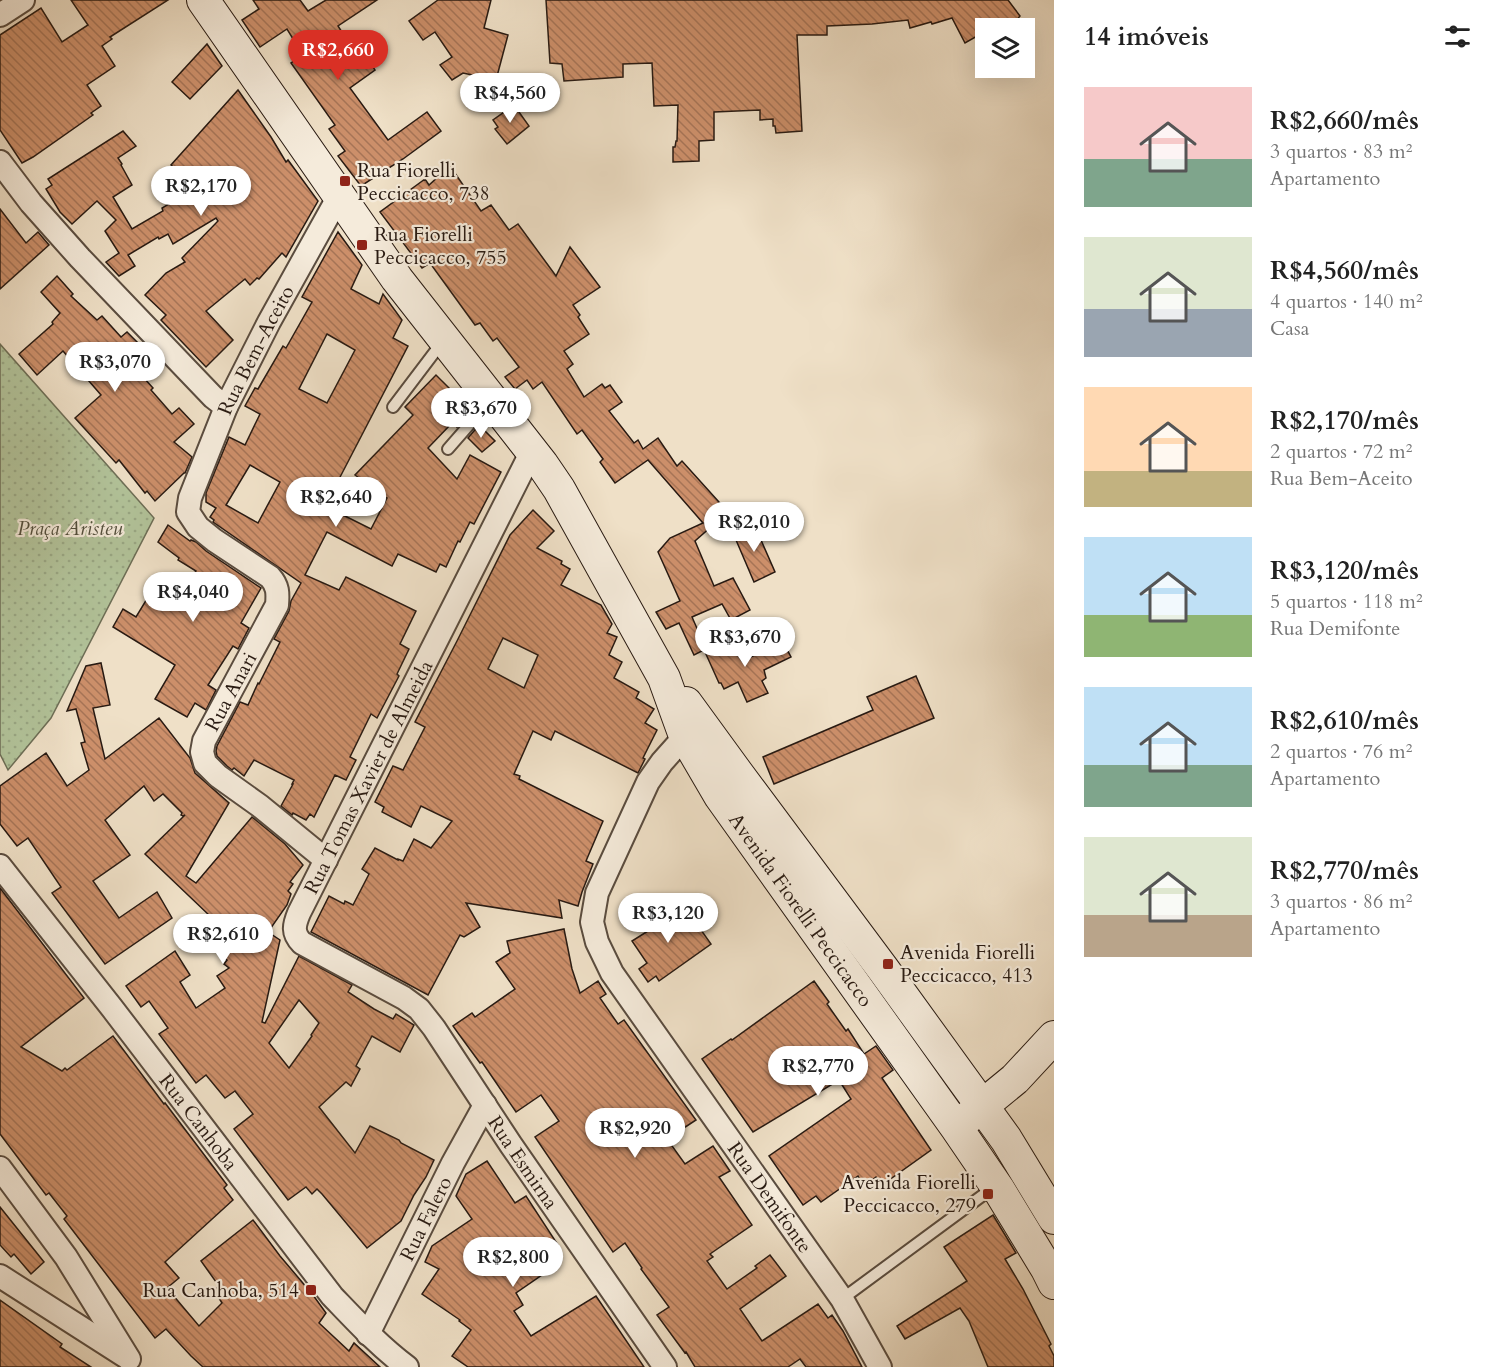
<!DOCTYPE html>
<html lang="pt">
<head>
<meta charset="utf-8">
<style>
  :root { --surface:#fff; --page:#f6f6f6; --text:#222; --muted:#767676; --accent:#d93025 }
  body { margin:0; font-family:Cardo,serif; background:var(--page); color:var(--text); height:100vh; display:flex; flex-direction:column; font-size:22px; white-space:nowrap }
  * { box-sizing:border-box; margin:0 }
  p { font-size:20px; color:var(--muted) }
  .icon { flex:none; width:33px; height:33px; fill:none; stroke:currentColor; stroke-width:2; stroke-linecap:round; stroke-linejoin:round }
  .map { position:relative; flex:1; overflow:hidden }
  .side { display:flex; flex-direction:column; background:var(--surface); width:450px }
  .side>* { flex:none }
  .buttons { position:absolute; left:975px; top:18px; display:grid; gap:12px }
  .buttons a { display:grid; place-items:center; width:60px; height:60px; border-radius:0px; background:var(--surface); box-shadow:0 6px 24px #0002; font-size:30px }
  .price { position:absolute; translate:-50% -51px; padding:0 14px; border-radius:21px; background:#fff; color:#222; font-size:20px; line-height:39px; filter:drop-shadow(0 2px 3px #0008) }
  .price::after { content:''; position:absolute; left:50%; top:36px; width:18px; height:14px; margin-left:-9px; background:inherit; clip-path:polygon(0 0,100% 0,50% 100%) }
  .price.current { background:var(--accent); color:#fff }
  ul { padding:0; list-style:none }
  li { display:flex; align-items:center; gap:18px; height:150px; padding:0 30px }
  li span { display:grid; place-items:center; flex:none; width:168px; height:120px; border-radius:0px; color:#555 }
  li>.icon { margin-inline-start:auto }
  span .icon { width:72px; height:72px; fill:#fffc; stroke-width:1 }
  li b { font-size:26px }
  h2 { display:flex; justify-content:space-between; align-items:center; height:72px; padding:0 30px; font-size:26px }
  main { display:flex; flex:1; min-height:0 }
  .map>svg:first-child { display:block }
  .park { fill:url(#park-dots); stroke:#6d6e56; stroke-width:1.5 }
  .building { fill:url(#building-back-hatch); stroke:#281a12; stroke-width:1.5; fill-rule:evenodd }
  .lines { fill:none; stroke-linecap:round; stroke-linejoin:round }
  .lane-casing { stroke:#5a4c3f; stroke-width:14 }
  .street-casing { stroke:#5a4c3f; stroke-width:26 }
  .secondary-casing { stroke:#281a12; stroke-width:34 }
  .lane { stroke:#f5ebdb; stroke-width:10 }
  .street { stroke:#f5ebdb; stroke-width:22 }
  .secondary { stroke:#f5ebdb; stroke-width:32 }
  .poi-dot { fill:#8f2418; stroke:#f5ebdb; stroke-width:2 }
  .labels { text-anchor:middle; stroke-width:4.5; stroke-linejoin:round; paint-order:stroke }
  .poi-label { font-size:20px; fill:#281a12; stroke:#f5ebdb; text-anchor:start }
  .street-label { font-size:20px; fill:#281a12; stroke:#f5ebdb }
  .park-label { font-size:20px; font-style:italic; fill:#514d3b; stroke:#f5ebdb }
</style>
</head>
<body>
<main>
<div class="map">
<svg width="1054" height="1367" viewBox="0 0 1054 1367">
  <defs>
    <pattern id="park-dots" width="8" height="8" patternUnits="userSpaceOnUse" patternTransform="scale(1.5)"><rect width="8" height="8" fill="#b2c39a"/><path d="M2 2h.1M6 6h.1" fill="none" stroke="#99a784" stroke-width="1.8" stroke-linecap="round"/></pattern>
    <pattern id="building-back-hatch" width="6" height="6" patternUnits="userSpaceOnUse" patternTransform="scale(1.5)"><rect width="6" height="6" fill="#cc8f6a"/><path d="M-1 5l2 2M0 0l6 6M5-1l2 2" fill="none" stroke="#a67456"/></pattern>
  </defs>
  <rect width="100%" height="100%" fill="#efe0c7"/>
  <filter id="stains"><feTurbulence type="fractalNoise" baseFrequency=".00333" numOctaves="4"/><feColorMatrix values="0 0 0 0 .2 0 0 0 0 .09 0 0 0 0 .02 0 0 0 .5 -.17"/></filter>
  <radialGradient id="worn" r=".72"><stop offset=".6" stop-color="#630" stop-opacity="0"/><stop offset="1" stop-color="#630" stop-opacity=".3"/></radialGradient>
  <polygon class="park" points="0,344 154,518 51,718 8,770 0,754"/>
  <g class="building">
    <polygon points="71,0 168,0 110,37 112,39 102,46 115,66 87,85 101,106 91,113 93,115 33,157 22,163 0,130 0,35 41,8 62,42 88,25"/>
    <polygon points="253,0 300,0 308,11 326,0 377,0 338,26 354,51 360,48 375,70 350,88 388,140 427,112 441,131 403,159 361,186 338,156 345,151 329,129 335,125 291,63 303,55 287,29 260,47 242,20 259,9"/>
    <polygon points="438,0 491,0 484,28 508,35 496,80 463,73 452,80 440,65 452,57 435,32 423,40 409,21"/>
    <polygon points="546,0 1008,0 1020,16 1010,28 993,28 992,27 986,28 986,31 965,43 952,18 932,24 931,22 910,28 908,20 872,24 827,26 827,35 797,35 802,131 776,133 775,126 773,126 773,119 760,120 760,110 714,112 714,140 699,141 699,161 673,162 673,147 675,147 676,141 677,141 678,105 654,106 652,63 623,64 623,77 564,81 562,64 550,63"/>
    <polygon points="207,44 222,66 190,99 172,82"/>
    <polygon points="238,90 271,137 286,162 288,160 318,201 286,257 282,253 259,279 257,278 250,285 245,279 206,311 233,340 206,367 161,320 166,315 145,295 166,273 185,262 182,258 218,221 216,218 173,244 168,234 159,239 158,237 128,255 135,266 119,276 106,262 119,253 105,231 116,220 97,201 72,224 60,212 46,189 52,185 48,179 123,131 136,146 118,158 122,164 121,165 132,185 113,197 132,229 163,211 162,208 179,198 192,183 171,165"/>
    <polygon points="514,105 529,126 507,144 495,129 498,127 493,120"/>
    <polygon points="450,166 481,211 491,205 509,230 518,224 556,276 570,247 600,287 573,305 580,315 578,317 589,334 564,351 573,364 567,369 584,397 602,384 605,388 610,385 622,402 609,411 634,443 638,440 643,449 658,438 677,466 682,461 728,512 695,541 714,586 733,578 750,610 731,620 722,604 692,617 706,649 694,655 679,623 666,629 656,612 680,601 658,552 670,538 703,523 648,460 615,483 600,462 603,459 582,430 577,434 542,382 533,389 527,380 515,389 505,377 519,367 497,338 493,341 480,323 475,325 430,263 422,268 380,212 425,179 429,185"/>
    <polygon points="0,209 26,243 38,232 49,245 0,289"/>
    <path d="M 338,232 L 362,265 L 351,289 L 379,304 L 383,294 L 402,320 L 393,338 L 408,346 L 324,508 L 351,480 L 341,514 L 371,529 L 387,498 L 355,475 L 413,415 L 405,407 L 436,375 L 468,407 L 465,410 L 469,414 L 457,427 L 453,422 L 428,448 L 457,479 L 470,455 L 501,472 L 474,524 L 470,522 L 460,542 L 458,541 L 446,567 L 440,564 L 436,572 L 398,554 L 392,566 L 327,532 L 305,575 L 339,590 L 346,577 L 416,611 L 400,644 L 409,649 L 397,674 L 399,676 L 377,718 L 371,714 L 350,757 L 356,760 L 346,780 L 335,775 L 314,817 L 310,814 L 306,820 L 293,813 L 292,815 L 281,806 L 293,784 L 292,784 L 294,780 L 254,760 L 244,776 L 234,768 L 232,770 L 227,766 L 217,756 L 216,751 L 217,746 L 240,702 L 248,705 L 258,683 L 259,684 L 280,642 L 274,639 L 289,611 L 291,601 L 301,583 L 213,522 L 214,520 L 210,517 L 216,508 L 206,502 L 206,493 L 229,437 L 245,445 L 260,414 L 245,406 L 255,388 L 258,389 L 283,346 L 286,348 L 312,302 L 302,297 ZM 327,334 L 355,350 L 327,403 L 299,389 ZM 250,465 L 280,482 L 258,523 L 226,505 Z"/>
    <polygon points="57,276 73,294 71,296 97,320 102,316 121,337 127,332 148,353 133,366 153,388 151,390 172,414 179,408 194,424 174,442 192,457 185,473 184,473 155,501 147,491 145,493 119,460 116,463 75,418 101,395 63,351 37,375 19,354 53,324 52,322 60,313 41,292"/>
    <polygon points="479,425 495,441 482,452 468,438"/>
    <path d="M 533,510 L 554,531 L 537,548 L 562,561 L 561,564 L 570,569 L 561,585 L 601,605 L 612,624 L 607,633 L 617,637 L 609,655 L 622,662 L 614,678 L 639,692 L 636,698 L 654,709 L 645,723 L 657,730 L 643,758 L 645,759 L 638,773 L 555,731 L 551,740 L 533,731 L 514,774 L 520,776 L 519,779 L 603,821 L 586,861 L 593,864 L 582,892 L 578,906 L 559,900 L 562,918 L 466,903 L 480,927 L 464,937 L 460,935 L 428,995 L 311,932 L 329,896 L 344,904 L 345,901 L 353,905 L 369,874 L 362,869 L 375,848 L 398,860 L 398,859 L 403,861 L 414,839 L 431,848 L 452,821 L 421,806 L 411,827 L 382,812 L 384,807 L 375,802 L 393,766 L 403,770 L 425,727 L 415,722 L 457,641 L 510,535 ZM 503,638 L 538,655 L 524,688 L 488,669 Z"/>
    <polygon points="754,524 775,572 754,582 733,533"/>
    <polygon points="168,525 190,541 191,540 196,542 206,551 261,588 241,623 249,628 238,649 233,646 208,685 216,690 206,710 195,703 187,717 155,699 175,665 113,627 123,609 136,617 156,584 178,597 196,571 178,560 179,558 158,542"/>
    <polygon points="730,641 742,661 783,642 791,657 764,670 766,678 762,681 768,693 747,702 738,682 724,689 721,683 719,683 705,652"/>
    <path d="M 101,663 L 110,705 L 93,708 L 105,759 L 159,718 L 190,758 L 195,773 L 229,803 L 186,876 L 196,883 L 252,817 L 285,844 L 303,865 L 290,882 L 293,884 L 288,891 L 291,894 L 287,905 L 268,932 L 280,940 L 262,1022 L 265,1023 L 299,956 L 352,985 L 348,992 L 374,1009 L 393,1019 L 396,1014 L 414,1025 L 400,1052 L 372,1036 L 356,1066 L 360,1069 L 351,1086 L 346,1082 L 319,1107 L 355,1153 L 370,1126 L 399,1140 L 401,1143 L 434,1160 L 426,1177 L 414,1195 L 401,1221 L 367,1248 L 322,1194 L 317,1189 L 312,1194 L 306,1187 L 288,1200 L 234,1129 L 253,1114 L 235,1091 L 225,1098 L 206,1075 L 196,1083 L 159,1034 L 168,1028 L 149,1001 L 141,1007 L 126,986 L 175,951 L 190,975 L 180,982 L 196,1008 L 225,988 L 217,976 L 229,968 L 224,964 L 227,960 L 221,955 L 230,942 L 221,936 L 207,920 L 210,916 L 145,854 L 185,815 L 183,816 L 181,815 L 182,813 L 163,794 L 154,801 L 144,786 L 105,820 L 130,855 L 93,881 L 119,918 L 157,892 L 172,918 L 105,964 L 52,893 L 61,887 L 28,838 L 17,846 L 0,824 L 0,786 L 46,753 L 67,786 L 89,770 L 81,743 L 85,742 L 76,709 L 67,711 L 86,666 ZM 299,1000 L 319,1023 L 311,1035 L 312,1036 L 289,1068 L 269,1043 Z"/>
    <polygon points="916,676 934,718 774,784 763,757 873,710 867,697"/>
    <polygon points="0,888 84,998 21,1047 62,1071 65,1068 67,1070 113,1036 164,1104 165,1103 227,1185 224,1188 233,1200 165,1262 179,1278 167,1288 199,1326 222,1303 214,1290 219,1286 201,1261 253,1220 280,1256 313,1295 326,1313 319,1323 349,1351 354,1343 380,1367 203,1367 191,1356 166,1329 155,1338 64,1219 67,1216 49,1193 46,1195 0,1134"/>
    <polygon points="665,905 682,929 694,920 711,944 659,981 656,976 648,982 639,969 647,963 632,941 648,931 641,922"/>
    <polygon points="564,929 572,969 580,993 598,981 606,994 600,998 618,1024 624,1020 696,1120 667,1139 685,1164 713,1146 730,1171 719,1177 752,1225 710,1254 713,1257 707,1261 727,1289 757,1268 755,1266 770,1255 786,1276 740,1309 762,1341 818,1304 828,1318 832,1315 843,1331 862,1367 806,1367 800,1359 788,1367 695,1367 686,1352 685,1353 657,1315 669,1307 641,1269 642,1268 625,1243 613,1252 535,1137 559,1121 541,1095 516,1112 482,1062 480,1063 458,1033 453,1026 472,1013 475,1017 515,989 496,962 510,953 507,941"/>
    <polygon points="814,981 829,1002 827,1004 846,1031 848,1029 864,1054 876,1046 893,1070 882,1078 931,1150 882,1185 876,1177 864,1186 858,1176 821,1202 816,1196 803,1205 769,1156 851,1099 839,1080 753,1132 702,1059 731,1039 732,1040"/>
    <polygon points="487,1161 515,1203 526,1196 558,1245 546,1253 555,1266 516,1293 523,1305 514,1311 531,1336 596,1296 644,1367 468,1367 452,1356 471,1330 459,1321 460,1320 422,1294 439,1269 425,1262 432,1246 472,1219 456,1196 466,1174"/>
    <polygon points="0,1207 44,1262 31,1274 14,1254 11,1257 0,1245"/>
    <polygon points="993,1215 1016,1253 1005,1259 1023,1289 1051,1344 1049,1346 1054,1356 1054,1367 988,1367 969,1321 960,1308 905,1339 897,1326 967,1281 944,1247"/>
    <polygon points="0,1300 62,1344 60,1347 91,1367 0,1367"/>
  </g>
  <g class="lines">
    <defs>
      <g id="lane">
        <polyline points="393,407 443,341"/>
        <polyline points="448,449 489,402"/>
        <polyline points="842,1299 994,1187"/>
      </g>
      <g id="street">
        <polyline points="0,15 23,0"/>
        <polyline points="0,162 31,203 80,258 213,397 226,407"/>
        <path id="s1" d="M 532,451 L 299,913 C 294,925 292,933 302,943 L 404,998 L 419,1009 L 434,1028 L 511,1145 L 665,1367"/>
        <path id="s2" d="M 695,725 L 662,762 L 648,782 L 597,893 L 592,922 L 597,942 L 612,973 L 842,1299 L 880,1367"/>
        <path id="s3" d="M 326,860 L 260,806 L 218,776 L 205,763 L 202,752 L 204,741 L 277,605 C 278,593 278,586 270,577 L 214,540 L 198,527 L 188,512 L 190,498 L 226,407 L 269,322 L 339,196"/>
        <path id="s4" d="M 0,866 L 112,1008 L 332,1296 C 356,1321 379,1346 407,1367"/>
        <polyline points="0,1168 66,1257 129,1359"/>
        <polyline points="0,1276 125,1356"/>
        <path id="s5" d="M 368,1334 L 453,1163 L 485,1105"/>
      </g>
      <g id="secondary">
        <path id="s6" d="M 203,0 L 397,279 L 542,464 L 559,489 L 664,678 L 685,736 L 720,796 L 956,1127 L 999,1190 L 1047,1269 L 1054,1283"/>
        <polyline points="686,703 737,773 883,969 1006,1139 1054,1218"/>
        <polyline points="965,1120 1015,1079 1054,1037"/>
      </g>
    </defs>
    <use href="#lane" class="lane-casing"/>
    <use href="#street" class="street-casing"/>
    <use href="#secondary" class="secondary-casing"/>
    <use href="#lane" class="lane"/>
    <use href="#street" class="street"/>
    <use href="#secondary" class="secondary"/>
  </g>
  <g class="poi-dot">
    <rect x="339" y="175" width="12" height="12" rx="3"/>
    <rect x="356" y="239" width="12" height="12" rx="3"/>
    <rect x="882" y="958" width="12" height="12" rx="3"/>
    <rect x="982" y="1188" width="12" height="12" rx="3"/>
    <rect x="305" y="1284" width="12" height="12" rx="3"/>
  </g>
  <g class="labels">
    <g class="poi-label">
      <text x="357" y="177">Rua Fiorelli<tspan x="357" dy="23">Peccicacco, 738</tspan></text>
      <text x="374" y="241">Rua Fiorelli<tspan x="374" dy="23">Peccicacco, 755</tspan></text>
      <text x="900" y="959">Avenida Fiorelli<tspan x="900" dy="23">Peccicacco, 413</tspan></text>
      <text x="976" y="1189" text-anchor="end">Avenida Fiorelli<tspan x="976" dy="23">Peccicacco, 279</tspan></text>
      <text x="299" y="1297" text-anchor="end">Rua Canhoba, 514</text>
    </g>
    <g class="street-label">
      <text dy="7" stroke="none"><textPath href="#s3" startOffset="644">Rua Bem-Aceito</textPath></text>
      <text dy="7" stroke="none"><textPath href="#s3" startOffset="234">Rua Anari</textPath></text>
      <text transform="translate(368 777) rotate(-63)" y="7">Rua Tomas Xavier de Almeida</text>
      <text dy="7" stroke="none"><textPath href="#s6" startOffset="1092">Avenida Fiorelli Peccicacco</textPath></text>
      <text dy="7" stroke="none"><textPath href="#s4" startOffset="324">Rua Canhoba</textPath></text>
      <text dy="7" stroke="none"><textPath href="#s1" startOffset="870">Rua Esmirna</textPath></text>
      <text dy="7" stroke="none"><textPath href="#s2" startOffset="555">Rua Demifonte</textPath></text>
      <text dy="7" stroke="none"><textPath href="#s5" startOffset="129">Rua Falero</textPath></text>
    </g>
    <g class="park-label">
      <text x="70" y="535">Praça Aristeu</text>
    </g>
  </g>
  <rect width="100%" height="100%" filter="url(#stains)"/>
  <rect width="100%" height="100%" fill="url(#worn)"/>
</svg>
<div class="buttons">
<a><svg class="icon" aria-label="layers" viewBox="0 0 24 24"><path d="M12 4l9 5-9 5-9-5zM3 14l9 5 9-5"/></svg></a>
</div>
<b class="price current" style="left:338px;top:81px">R$2,660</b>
<b class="price" style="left:510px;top:124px">R$4,560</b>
<b class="price" style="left:201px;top:217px">R$2,170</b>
<b class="price" style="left:115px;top:393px">R$3,070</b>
<b class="price" style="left:481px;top:439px">R$3,670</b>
<b class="price" style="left:336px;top:528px">R$2,640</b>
<b class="price" style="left:754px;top:553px">R$2,010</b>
<b class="price" style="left:193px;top:623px">R$4,040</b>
<b class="price" style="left:745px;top:668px">R$3,670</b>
<b class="price" style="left:668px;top:944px">R$3,120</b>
<b class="price" style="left:223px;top:965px">R$2,610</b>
<b class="price" style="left:818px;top:1097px">R$2,770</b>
<b class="price" style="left:635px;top:1159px">R$2,920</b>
<b class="price" style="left:513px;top:1288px">R$2,800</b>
</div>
<section class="side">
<h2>14 imóveis<svg class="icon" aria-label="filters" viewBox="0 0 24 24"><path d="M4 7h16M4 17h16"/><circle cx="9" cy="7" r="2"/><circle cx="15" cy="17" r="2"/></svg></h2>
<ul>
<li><span style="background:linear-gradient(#f6c9c9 60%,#7fa58c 0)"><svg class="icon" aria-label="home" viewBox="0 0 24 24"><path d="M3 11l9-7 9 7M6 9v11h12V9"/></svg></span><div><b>R$2,660/mês</b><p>3 quartos · 83 m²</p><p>Apartamento</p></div></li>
<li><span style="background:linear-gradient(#dfe7d0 60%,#9aa5b1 0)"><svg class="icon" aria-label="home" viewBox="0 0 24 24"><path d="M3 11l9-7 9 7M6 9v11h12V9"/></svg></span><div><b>R$4,560/mês</b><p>4 quartos · 140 m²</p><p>Casa</p></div></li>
<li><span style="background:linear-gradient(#ffd9b3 70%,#c2b280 0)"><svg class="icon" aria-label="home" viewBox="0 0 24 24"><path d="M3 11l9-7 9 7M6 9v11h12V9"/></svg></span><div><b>R$2,170/mês</b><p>2 quartos · 72 m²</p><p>Rua Bem-Aceito</p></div></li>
<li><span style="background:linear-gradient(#bfe0f5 65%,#8fb573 0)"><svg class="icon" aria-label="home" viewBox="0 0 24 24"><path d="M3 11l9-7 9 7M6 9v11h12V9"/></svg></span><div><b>R$3,120/mês</b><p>5 quartos · 118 m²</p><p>Rua Demifonte</p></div></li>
<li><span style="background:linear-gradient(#bfe0f5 65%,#7fa58c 0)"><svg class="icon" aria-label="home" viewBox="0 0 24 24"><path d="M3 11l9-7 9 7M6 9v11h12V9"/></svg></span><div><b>R$2,610/mês</b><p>2 quartos · 76 m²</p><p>Apartamento</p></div></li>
<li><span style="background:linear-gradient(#dfe7d0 65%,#b9a48a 0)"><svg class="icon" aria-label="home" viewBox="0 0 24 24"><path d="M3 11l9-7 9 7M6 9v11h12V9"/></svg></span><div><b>R$2,770/mês</b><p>3 quartos · 86 m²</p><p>Apartamento</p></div></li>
</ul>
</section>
</main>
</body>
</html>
